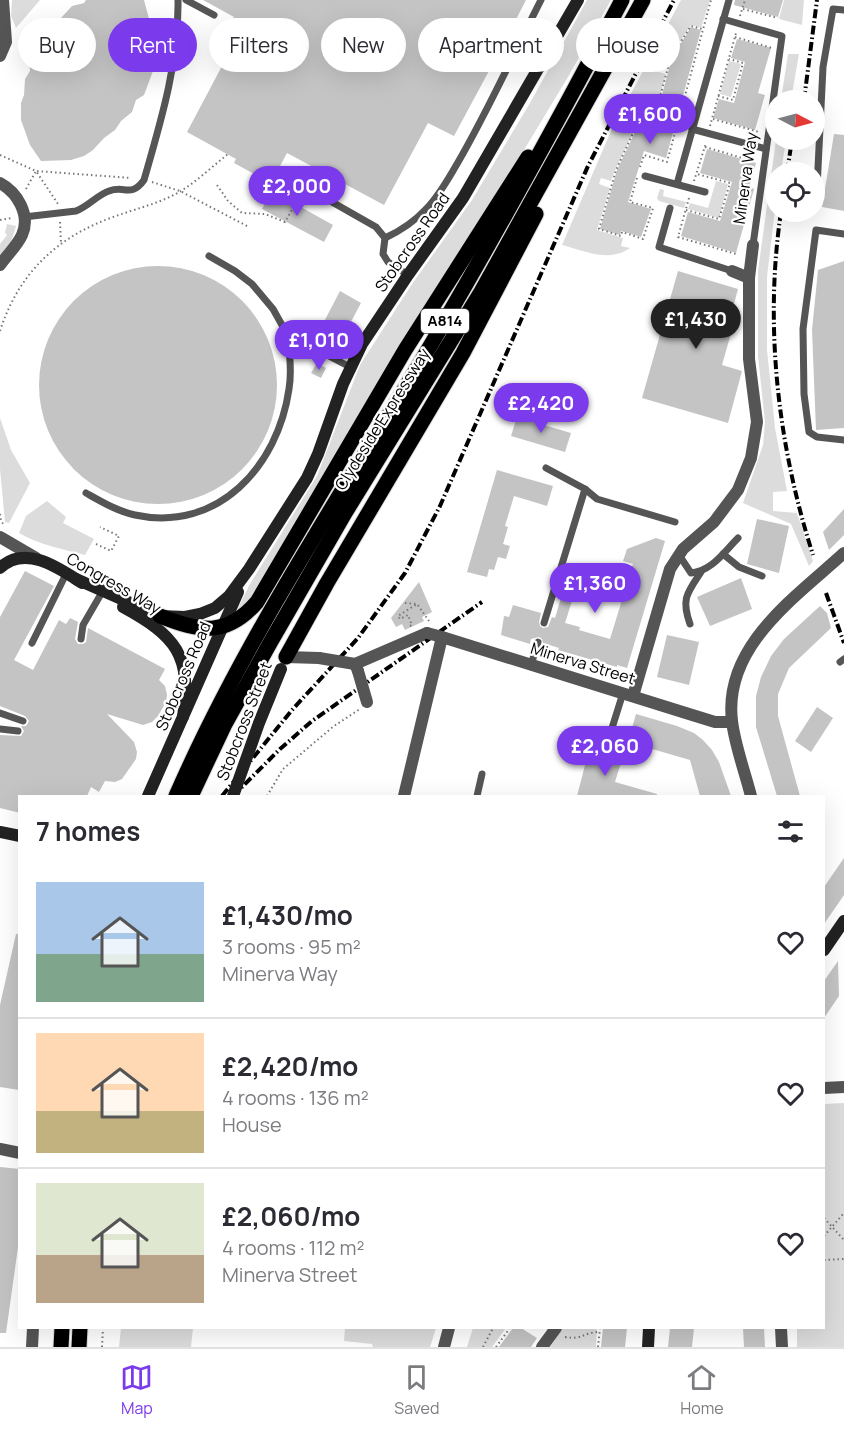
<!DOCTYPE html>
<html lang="en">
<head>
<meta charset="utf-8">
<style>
  :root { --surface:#fff; --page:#f7f7f7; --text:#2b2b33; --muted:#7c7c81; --line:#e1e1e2; --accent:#7c3aed }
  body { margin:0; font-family:Manrope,sans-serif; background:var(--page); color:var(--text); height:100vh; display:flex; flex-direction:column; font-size:22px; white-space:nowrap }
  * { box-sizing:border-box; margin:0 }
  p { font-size:20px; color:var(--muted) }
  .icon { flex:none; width:33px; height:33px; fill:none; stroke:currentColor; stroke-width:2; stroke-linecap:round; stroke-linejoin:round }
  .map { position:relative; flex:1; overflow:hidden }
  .details { position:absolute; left:18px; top:795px; width:807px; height:534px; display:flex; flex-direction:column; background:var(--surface); border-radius:0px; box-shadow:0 6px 24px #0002 }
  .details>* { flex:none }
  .hud { position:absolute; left:18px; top:18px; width:808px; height:54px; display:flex; gap:12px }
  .needle { width:39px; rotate:96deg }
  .controls { position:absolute; left:765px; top:90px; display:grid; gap:12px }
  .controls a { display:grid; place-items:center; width:60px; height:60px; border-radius:50%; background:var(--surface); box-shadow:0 6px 24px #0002; font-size:30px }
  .price { position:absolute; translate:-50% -51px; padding:0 14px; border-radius:21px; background:var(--accent); color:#fff; font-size:20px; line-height:39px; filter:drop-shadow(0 2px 3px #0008) }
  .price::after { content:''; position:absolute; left:50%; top:36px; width:18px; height:14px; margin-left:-9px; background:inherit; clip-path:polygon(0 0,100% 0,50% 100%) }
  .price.current { background:#222; color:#fff }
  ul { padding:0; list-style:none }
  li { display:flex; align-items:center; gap:18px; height:150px; padding:0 18px }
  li+li { border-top:2px solid var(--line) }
  li span { display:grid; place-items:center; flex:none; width:168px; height:120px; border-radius:0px; color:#555 }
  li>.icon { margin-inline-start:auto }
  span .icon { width:72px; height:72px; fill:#fffc; stroke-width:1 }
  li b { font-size:26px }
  h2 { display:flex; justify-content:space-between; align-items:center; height:72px; padding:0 18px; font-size:26px }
  .tag { padding:0 21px; border-radius:27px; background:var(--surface); box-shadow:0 6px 24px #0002; font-size:21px; line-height:54px }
  .tag.current { background:var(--accent); color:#fff }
  .tab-bar { display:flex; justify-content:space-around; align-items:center; height:84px; border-top:2px solid var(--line); background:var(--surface); font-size:16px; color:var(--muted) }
  .tab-bar a { display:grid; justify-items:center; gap:3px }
  .tab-bar .current { color:var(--accent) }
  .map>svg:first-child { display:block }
  .green { fill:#dcdcdc }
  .building { fill:#c4c4c4 }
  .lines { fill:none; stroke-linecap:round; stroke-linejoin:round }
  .primary-casing { stroke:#dbdbdb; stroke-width:17 }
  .path { stroke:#777; stroke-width:2; stroke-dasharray:1.5 3; stroke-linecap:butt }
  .lane { stroke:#555; stroke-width:7 }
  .street { stroke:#555; stroke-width:12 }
  .secondary { stroke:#222; stroke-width:12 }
  .primary { stroke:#000; stroke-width:15 }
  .rail { stroke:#000; stroke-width:4; stroke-dasharray:9 3 1.5 3; stroke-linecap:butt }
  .street-bridge { stroke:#555; stroke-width:12 }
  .secondary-bridge { stroke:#222; stroke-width:12 }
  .labels { text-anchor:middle; stroke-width:4.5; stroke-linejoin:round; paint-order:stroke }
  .shield { fill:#fff; stroke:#4c4c4c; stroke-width:1.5 }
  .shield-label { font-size:15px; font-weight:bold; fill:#000 }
  .street-label { font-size:16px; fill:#000; stroke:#fff }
</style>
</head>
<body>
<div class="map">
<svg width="844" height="1347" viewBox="0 0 844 1347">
  <rect width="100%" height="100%" fill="#fff"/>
  <g class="green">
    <polygon points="12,0 40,0 16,28 11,16"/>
    <polygon points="587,0 611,0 568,77 250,604 234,616 250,584 317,476 360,365 412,284 472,200 530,103"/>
    <path d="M 681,0 L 710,0 L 701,28 L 691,25 L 670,57 L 668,66 L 657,64 L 655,71 L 666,74 L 650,132 L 635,129 L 615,170 L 611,181 L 601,178 L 599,184 L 610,188 L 597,230 L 623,238 L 621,246 L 630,248 C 609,263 585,251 562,245 L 611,131 Z"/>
    <polygon points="784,0 804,0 802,25 779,19"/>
    <polygon points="788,54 799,54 791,100 781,100"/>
    <polygon points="729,61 741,64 731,97 720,94"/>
    <polygon points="776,140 786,140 781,172 776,172 775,209 767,277 767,350 775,428 787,491 773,492 773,511 797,513 813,561 809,566 791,524 743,503 763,445 765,422 758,356 758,271"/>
    <polygon points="716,181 728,184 719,218 688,209 690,203 708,208"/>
    <polygon points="660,189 664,190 663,196 686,202 684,208 659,201 657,198"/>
    <polygon points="7,224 16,226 11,242 0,256 0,244 7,235 5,233"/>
    <polygon points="0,418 11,450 30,483 9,523 5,522 0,469"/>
    <path d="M 47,501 L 66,517 L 63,523 L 94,539 L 85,555 C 62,549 40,545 19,533 L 26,516 Z"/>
    <polygon points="844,1103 844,1347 797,1347 797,1328 824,1328 824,1104"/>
    <polygon points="121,1328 193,1328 191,1347 119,1347"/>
    <polygon points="345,1328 436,1328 430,1347 373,1347 372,1344 344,1341"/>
    <polygon points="473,1328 506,1328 492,1347 467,1347"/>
    <polygon points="563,1328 597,1328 596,1347 550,1347"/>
  </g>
  <g class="building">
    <polygon points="86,0 144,0 151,26 149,38 152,48 149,65 153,71 144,95 136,100 132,112 121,121 115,130 104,138 93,150 84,156 71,160 41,161 30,145 21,120 21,103 24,95 25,79 30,71 29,59 38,47 37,39 52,19 61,18 72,6 84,3"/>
    <polygon points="203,0 526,0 509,33 483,19 470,42 497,56 454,136 428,123 384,205 287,153 271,183 234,163 236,159 187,132 239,34 228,28 234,17"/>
    <polygon points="735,0 783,0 778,17 734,5"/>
    <polygon points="691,27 701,30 666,158 644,151 628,202 651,209 641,237 621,231 620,235 600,229 617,170 636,130 651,135 672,58"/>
    <polygon points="737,39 771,48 758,93 765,95 755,130 713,118 719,99 734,103 745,62 731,58"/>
    <polygon points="834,134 844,135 844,211 822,207"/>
    <polygon points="707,149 756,163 749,187 754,189 736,253 681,236 688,212 720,221 732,182 700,173"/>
    <polygon points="272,191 333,225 324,242 262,209"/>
    <polygon points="844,261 844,428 816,430 812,330 818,270"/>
    <circle cx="158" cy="385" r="119"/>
    <polygon points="678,271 738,289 731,315 736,316 722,365 742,371 728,423 642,398"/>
    <polygon points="340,291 361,303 338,346 317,335"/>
    <polygon points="317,363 326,368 321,378 311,373"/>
    <polygon points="517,417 571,433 565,452 511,436"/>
    <polygon points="497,470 553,486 547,506 514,496 505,526 508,527 503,544 510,546 506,559 498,557 494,570 489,569 487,577 467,572"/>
    <polygon points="844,509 844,535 829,550 823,532"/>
    <polygon points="757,519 789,526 779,573 747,564"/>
    <polygon points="656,538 665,541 627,668 617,665 617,667 558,650 559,648 543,643 542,639 539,637 531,639 530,644 501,635 504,616 509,617 513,605 541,613 539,622 540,626 543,628 548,627 552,617 555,618 569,571 600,582 597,592 577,585 565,623 580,627 579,630 610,639 633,564 623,561 627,549"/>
    <polygon points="25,571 54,586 14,660 33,670 59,620 66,624 70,618 78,622 75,639 78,644 83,644 86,642 88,628 165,669 159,680 165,686 167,695 166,702 158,716 152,722 143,725 107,714 134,742 137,752 136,759 122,779 115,782 105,781 99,792 91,787 87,796 20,796 20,813 0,808 0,735 21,736 24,731 21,726 26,726 29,721 25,716 0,706 0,617"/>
    <polygon points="741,578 752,609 710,626 697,597"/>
    <polygon points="419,582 432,612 422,617 424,621 405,630 402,624 396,627 391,618"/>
    <polygon points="820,606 827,613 831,628 789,668 778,694 778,716 800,796 777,796 756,727 756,696 761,677 771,656 784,639"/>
    <polygon points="667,635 699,642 689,685 657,677"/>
    <polygon points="817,707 833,718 811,752 795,741"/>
    <polygon points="636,714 677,726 694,733 703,740 712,750 719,762 731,796 700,796 690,760 628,742"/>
    <polygon points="590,746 623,756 615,782 657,794 657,796 577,796"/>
    <polygon points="844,858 844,895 824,924 824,887"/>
    <polygon points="16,934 20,934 19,1090 0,1087 0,1005"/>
    <polygon points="838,961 839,996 824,1018 824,981"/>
    <polygon points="0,1167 20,1169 20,1233 6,1333 0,1333"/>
    <polygon points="513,1328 521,1328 537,1338 531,1347 499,1347"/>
    <polygon points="603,1328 627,1328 625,1347 601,1347"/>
    <polygon points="670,1328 694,1328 692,1347 668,1347"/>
    <polygon points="743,1328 764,1328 765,1347 744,1347"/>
  </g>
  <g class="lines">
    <defs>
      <g id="primary">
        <path d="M 160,616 C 200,632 227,637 257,602 L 405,350 L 528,157"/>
        <polyline points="286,657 327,583 463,353 536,214"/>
        <path d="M 176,796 C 242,645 334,506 419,365 C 490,245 557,123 622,0"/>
        <polyline points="191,796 225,724 270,643 345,513 481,292 643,0"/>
        <polyline points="61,1347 62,1328"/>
        <polyline points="79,1347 80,1328"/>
      </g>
    </defs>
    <use href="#primary" class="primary-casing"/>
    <g class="path">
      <polyline points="743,9 778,18"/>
      <polyline points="740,16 745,0"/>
      <polyline points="735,37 772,48"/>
      <polyline points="718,96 733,100 743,63 729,59"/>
      <polyline points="713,119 759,132"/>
      <polyline points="710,126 736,33"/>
      <polyline points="705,147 756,162"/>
      <polyline points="0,155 36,171 131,178"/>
      <polyline points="640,167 644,155 667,162 711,0"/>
      <polyline points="637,178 630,202 653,208 643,239 622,232 621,236 599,229 616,170 635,129 650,133 671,57 691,26 702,29"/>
      <polyline points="694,181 706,143"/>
      <polyline points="152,182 180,191 247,226"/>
      <polyline points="217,185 228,201 242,213 265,214 285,222 301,194"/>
      <polyline points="26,189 36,171 58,204"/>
      <polyline points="689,198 678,237 736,254"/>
      <polyline points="686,210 719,219 730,183 697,174"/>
      <polyline points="0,220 12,218"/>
      <polyline points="60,222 61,243"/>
      <path d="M 0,331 C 19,272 58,236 116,216 C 138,208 161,203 181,191 C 197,181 213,166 228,154"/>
      <polyline points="0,514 1,521 5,526"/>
      <polyline points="96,544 111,551 119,536 100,527"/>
      <polyline points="405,603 417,604 429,621"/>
      <polyline points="410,626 412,625 408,615 400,619 398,616 417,604"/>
      <polyline points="267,796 283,769 334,726 360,709"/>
      <polyline points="824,1218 844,1240"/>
      <polyline points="824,1236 844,1213"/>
      <polyline points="824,1260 844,1259"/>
      <path d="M 565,1337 C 584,1340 583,1332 600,1332"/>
      <polyline points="102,1347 103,1328"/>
      <polyline points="483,1347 493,1328"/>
      <polyline points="496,1347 510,1328"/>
      <polyline points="598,1347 600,1328"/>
    </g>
    <g class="lane">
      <polyline points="186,0 214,15"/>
      <polyline points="723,19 782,36 753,245"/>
      <polyline points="692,129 766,149"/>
      <polyline points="645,176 705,192"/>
      <polyline points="288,177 376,227 385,238 383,254 388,262 408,275"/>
      <polyline points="677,184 729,0"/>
      <polyline points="817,188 823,67 833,9 844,10"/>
      <polyline points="670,208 659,247 732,271"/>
      <path d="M 24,217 L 76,211 C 89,206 97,195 109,191 C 125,185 131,198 144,180 C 161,121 179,62 178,0"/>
      <polyline points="844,234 816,230 803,329 804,394 809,432 817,437 844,440"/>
      <path d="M 385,238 C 400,231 414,222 426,209 C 439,196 448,179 457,164 C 488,111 513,55 541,0"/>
      <polyline points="209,256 235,271 252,284 273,309 287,334 350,367"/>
      <polyline points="546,468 585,489 597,499 675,522"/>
      <path d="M 86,493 C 102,502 117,511 135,515 C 218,533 278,466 289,389 C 292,371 290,353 287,334"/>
      <polyline points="723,554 739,567 762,576"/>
      <path d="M 679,555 L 691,573 C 712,571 724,552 738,538"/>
      <polyline points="544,623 585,489"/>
      <path d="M 690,624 C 681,599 687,593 701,572"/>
      <polyline points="81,639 83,625 101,594"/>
      <polyline points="32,643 66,574"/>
      <polyline points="840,662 844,659"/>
      <polyline points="531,665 538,642"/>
      <polyline points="0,713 23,721"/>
      <polyline points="0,729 18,731"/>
      <polyline points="607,744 623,693"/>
      <polyline points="477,796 482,774"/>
    </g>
    <g class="street">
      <polyline points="0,56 6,42 3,0"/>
      <path d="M 0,183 C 17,192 31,215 22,235 C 17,246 7,255 0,265"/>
      <polyline points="732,271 749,278"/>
      <polyline points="0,537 36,558"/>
      <polyline points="286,657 319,658"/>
      <polyline points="358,671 355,664 427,633"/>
      <polyline points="633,696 670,569 683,549 714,522 738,490 751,458 757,422 749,359 749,278 753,245"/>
      <polyline points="404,796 442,637 689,714 715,722 732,722"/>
      <path d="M 751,796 C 745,772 735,746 732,721 C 723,646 796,597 844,553"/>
      <polyline points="824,1088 844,1087"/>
      <polyline points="0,1149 20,1153"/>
      <polyline points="781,1328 782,1347"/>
      <polyline points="32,1347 33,1328"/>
      <polyline points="444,1347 449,1328"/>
      <polyline points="542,1347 556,1328"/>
    </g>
    <g class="secondary">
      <path d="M 0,568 C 25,544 59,568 82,583"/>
      <polyline points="76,579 160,616 185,617 200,614 215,608 229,596 249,569 307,478 318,454 343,384 362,344 408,275 463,198 578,0"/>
      <path d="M 123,607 C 176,636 192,655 183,717"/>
      <polyline points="148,796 238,592"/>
      <polyline points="0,832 20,836"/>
      <polyline points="824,950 844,921"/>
      <polyline points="648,1347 649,1328"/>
    </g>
    <use href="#primary" class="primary"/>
    <g class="rail">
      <polyline points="804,100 817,0"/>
      <polyline points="787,172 792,140"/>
      <path d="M 781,212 C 764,326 778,446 813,555"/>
      <polyline points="826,593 844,643"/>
      <polyline points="222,796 292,710 358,638 405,573 440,506 588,166 674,0"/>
      <polyline points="233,796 280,749 312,721 482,602"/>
    </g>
    <g class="street-bridge">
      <polyline points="427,633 442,637"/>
      <polyline points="319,658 355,664"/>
      <polyline points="358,671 367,702"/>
    </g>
    <polyline class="secondary-bridge" points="233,796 259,723 281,669"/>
  </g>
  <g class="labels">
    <rect class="shield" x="421" y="309" width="48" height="24" rx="4.5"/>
    <g class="shield-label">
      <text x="445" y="326">A814</text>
    </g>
    <g class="street-label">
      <text transform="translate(745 178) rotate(-82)" y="6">Minerva Way</text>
      <text transform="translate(412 242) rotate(-55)" y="6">Stobcross Road</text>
      <text transform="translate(382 419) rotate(-58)" y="6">Clydeside Expressway</text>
      <text transform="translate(114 583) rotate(30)" y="6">Congress Way</text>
      <text transform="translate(583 663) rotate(17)" y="6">Minerva Street</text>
      <text transform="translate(183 676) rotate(-67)" y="6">Stobcross Road</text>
      <text transform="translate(244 721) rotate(-69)" y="6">Stobcross Street</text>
    </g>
  </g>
</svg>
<div class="controls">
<a><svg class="needle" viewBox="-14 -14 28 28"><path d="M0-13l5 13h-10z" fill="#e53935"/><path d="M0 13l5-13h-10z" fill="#7c7c81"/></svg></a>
<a><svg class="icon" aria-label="locate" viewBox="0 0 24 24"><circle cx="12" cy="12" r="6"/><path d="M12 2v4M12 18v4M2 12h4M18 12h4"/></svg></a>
</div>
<b class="price" style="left:650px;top:145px">£1,600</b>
<b class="price" style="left:297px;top:217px">£2,000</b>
<b class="price current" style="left:696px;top:350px">£1,430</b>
<b class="price" style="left:319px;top:371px">£1,010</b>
<b class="price" style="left:541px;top:434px">£2,420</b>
<b class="price" style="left:595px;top:614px">£1,360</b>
<b class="price" style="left:605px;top:777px">£2,060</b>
<div class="hud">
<a class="tag">Buy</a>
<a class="tag current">Rent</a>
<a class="tag">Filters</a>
<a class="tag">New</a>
<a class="tag">Apartment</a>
<a class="tag">House</a>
</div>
<section class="details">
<h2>7 homes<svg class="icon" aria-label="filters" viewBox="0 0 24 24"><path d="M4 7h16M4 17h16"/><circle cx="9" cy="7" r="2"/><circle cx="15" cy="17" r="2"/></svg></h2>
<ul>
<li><span style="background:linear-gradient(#a9c7e8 60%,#7fa58c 0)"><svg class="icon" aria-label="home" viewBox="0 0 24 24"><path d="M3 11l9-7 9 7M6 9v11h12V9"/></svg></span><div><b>£1,430/mo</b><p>3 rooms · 95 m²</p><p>Minerva Way</p></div><svg class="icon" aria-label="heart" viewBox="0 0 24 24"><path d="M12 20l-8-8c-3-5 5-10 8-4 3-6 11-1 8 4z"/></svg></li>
<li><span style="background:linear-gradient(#ffd9b3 65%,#c2b280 0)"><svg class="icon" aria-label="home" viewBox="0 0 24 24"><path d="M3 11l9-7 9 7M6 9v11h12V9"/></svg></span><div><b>£2,420/mo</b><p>4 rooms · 136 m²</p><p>House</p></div><svg class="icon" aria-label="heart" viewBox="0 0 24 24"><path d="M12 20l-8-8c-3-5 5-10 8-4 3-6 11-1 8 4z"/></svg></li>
<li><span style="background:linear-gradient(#dfe7d0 60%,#b9a48a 0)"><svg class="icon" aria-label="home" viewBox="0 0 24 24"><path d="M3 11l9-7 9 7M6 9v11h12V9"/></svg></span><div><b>£2,060/mo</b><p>4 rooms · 112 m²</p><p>Minerva Street</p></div><svg class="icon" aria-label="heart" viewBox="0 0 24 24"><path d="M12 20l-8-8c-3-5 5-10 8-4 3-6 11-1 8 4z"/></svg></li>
</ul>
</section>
</div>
<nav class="tab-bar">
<a class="current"><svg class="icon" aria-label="map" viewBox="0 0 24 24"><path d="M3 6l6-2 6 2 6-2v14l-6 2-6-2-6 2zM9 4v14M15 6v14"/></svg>Map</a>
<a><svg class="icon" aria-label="saved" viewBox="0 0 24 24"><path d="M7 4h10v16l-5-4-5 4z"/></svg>Saved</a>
<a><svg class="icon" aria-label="home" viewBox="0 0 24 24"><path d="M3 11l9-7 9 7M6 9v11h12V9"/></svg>Home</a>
</nav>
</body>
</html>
